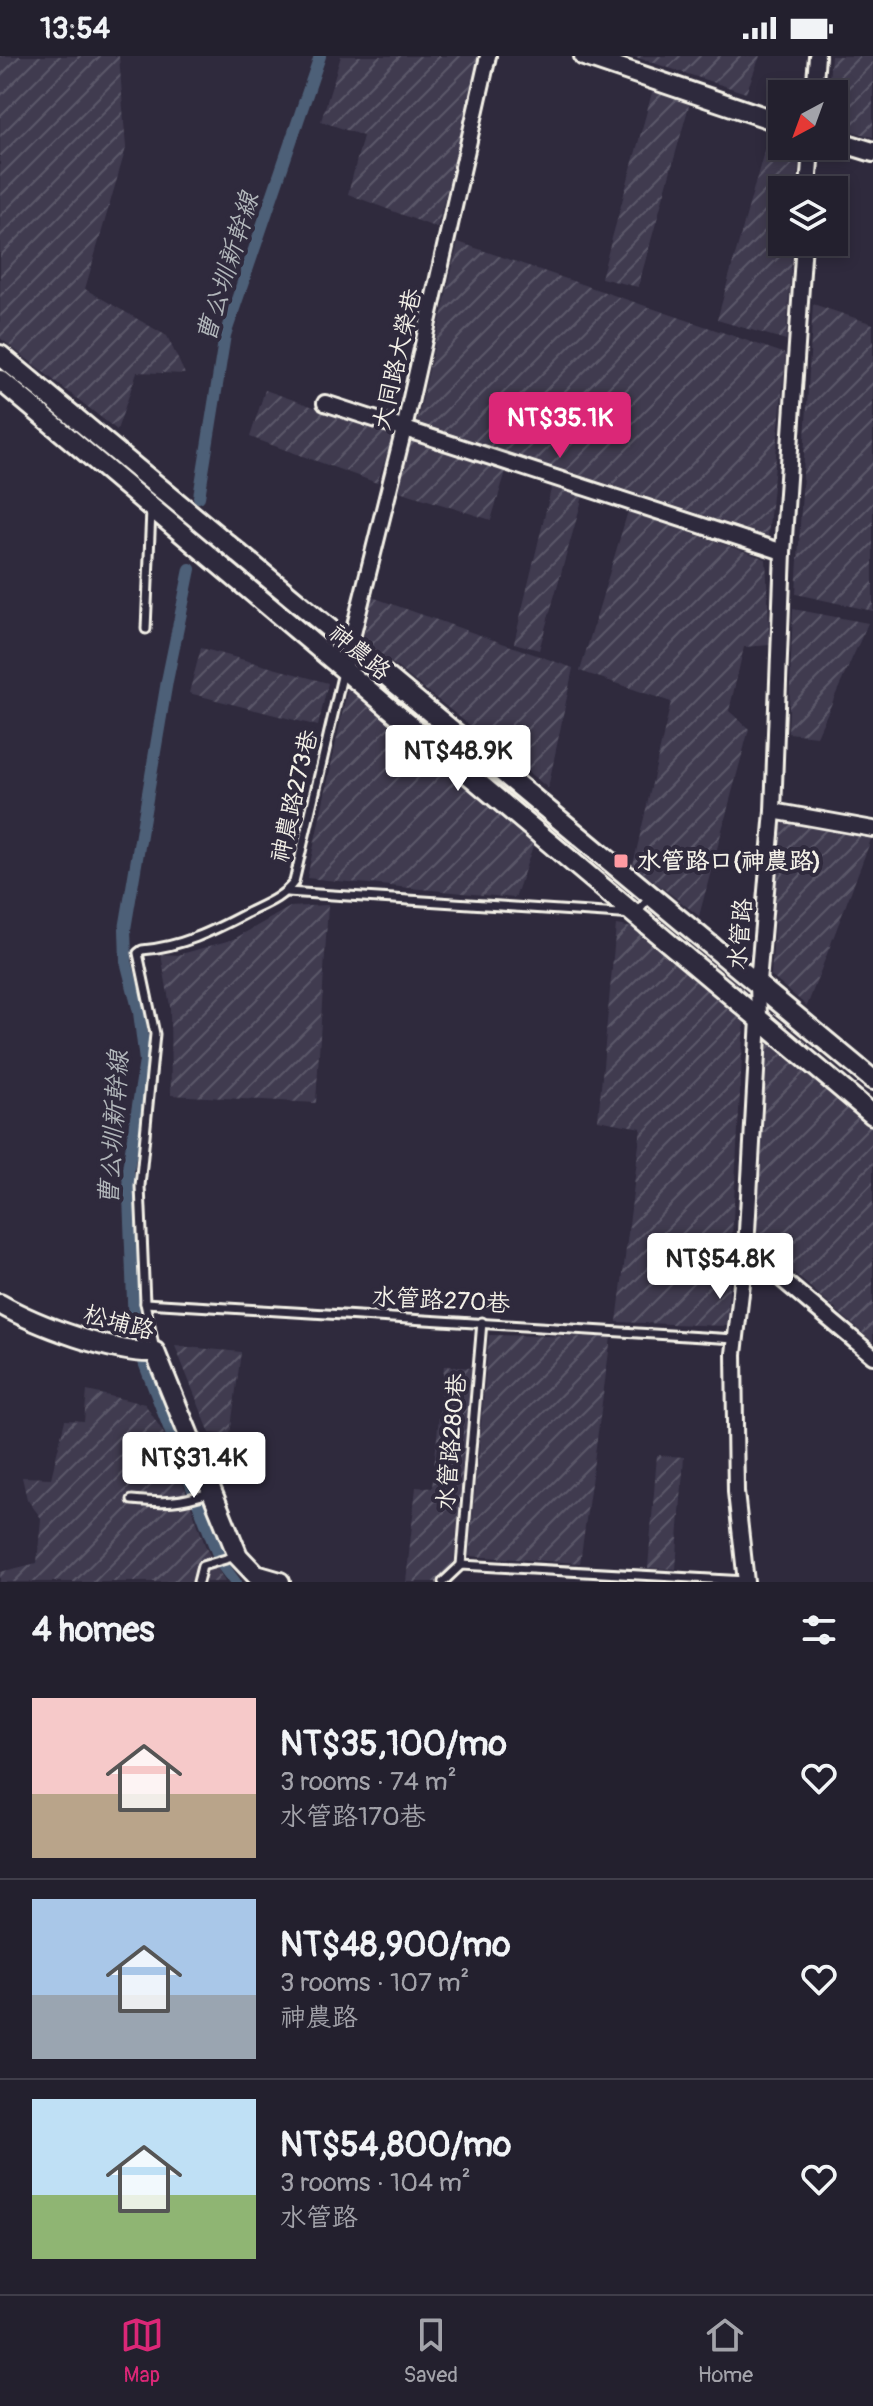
<!DOCTYPE html>
<html lang="en">
<head>
<meta charset="utf-8">
<style>
  :root { --surface:#23202e; --page:#2f2d3a; --text:#f1f3f6; --muted:#a3a3aa; --line:#403e4a; --accent:#db2777 }
  body { margin:0; font-family:Pangolin,"LXGW WenKai TC",sans-serif; background:var(--page); color:var(--text); height:100vh; display:flex; flex-direction:column; font-size:30px; white-space:nowrap }
  * { box-sizing:border-box; margin:0 }
  p { font-size:26px; color:var(--muted) }
  .icon { flex:none; width:44px; height:44px; fill:none; stroke:currentColor; stroke-width:2; stroke-linecap:round; stroke-linejoin:round }
  .map { position:relative; height:1526px; overflow:hidden }
  .side { display:flex; flex-direction:column; background:var(--surface); flex:1 }
  .side>* { flex:none }
  .needle { width:52px; rotate:221deg }
  .controls { position:absolute; left:768px; top:24px; display:grid; gap:16px }
  .controls a { display:grid; place-items:center; width:80px; height:80px; border-radius:0px; background:var(--surface); box-shadow:0 4px 12px #0003,0 0 0 2px var(--line); font-size:40px }
  .price { position:absolute; translate:-50% -68px; padding:0 18px; border-radius:8px; background:#fff; color:#222; font-size:26px; line-height:52px; filter:drop-shadow(0 2px 4px #0008) }
  .price::after { content:''; position:absolute; left:50%; top:48px; width:24px; height:18px; margin-left:-12px; background:inherit; clip-path:polygon(0 0,100% 0,50% 100%) }
  .price.current { background:var(--accent); color:#fff }
  ul { padding:0; list-style:none }
  li { display:flex; align-items:center; gap:24px; height:200px; padding:0 32px }
  li+li { border-top:2px solid var(--line) }
  li span { display:grid; place-items:center; flex:none; width:224px; height:160px; border-radius:0px; color:#555 }
  li>.icon { margin-inline-start:auto }
  span .icon { width:96px; height:96px; fill:#fffc; stroke-width:1 }
  li b { font-size:34px }
  h2 { display:flex; justify-content:space-between; align-items:center; height:96px; padding:0 32px; font-size:34px }
  .status { display:flex; justify-content:space-between; align-items:center; height:56px; padding:0 40px; background:var(--surface); direction:ltr }
  .status svg { height:22px; fill:currentColor }
  .dock { display:flex; justify-content:space-around; align-items:center; height:112px; border-top:2px solid var(--line); background:var(--surface); font-size:22px; color:var(--muted) }
  .dock a { display:grid; justify-items:center; gap:4px }
  .dock .current { color:var(--accent) }
  .map>svg:first-child { display:block }
  .industrial { fill:url(#industrial-furrows) }
  .lines { fill:none; stroke-linecap:round; stroke-linejoin:round }
  .canal { stroke:#4e6078; stroke-width:12 }
  .lane-casing { stroke:#f4f1e8; stroke-width:13 }
  .street-casing { stroke:#f4f1e8; stroke-width:20 }
  .secondary-casing { stroke:#f4f1e8; stroke-width:24 }
  .lane { stroke:#2f2a3d; stroke-width:7 }
  .street { stroke:#2f2a3d; stroke-width:14 }
  .secondary { stroke:#2f2a3d; stroke-width:18 }
  .poi-dot { fill:#ff9aa2; stroke:#2f2a3d; stroke-width:3 }
  .labels { text-anchor:middle; stroke-width:8; stroke-linejoin:round; paint-order:stroke }
  .street-label { font-size:24px; fill:#f4f1e8; stroke:#2f2a3d }
  .poi-label { font-size:24px; font-weight:bold; fill:#f4f1e8; stroke:#2f2a3d; text-anchor:start }
  .water-label { font-size:26px; font-style:italic; fill:#b2b7bb; stroke:#2f2a3d }
</style>
</head>
<body>
<div class="status"><b>13:54</b><svg viewBox="0 0 49 12"><path d="M0 12V9h3v3zM5 12V6h3v6zM10 12V3h3v9zM15 12V0h3v12zM26 1h20v11H26zM47 4h2v5h-2z"/></svg></div>
<div class="map">
<svg width="873" height="1526" viewBox="0 0 873 1526">
  <defs>
    <pattern id="industrial-furrows" width="10" height="10" patternUnits="userSpaceOnUse" patternTransform="scale(2)"><rect width="10" height="10" fill="#403b50"/><path d="M-1 1l2-2M0 10L10 0M9 11l2-2" fill="none" stroke="#5c5869"/></pattern>
  </defs>
  <rect width="100%" height="100%" fill="#2f2a3d"/>
  <filter id="ink" filterUnits="userSpaceOnUse"><feTurbulence type="fractalNoise" baseFrequency=".0125" numOctaves="2"/><feDisplacementMap in="SourceGraphic" scale="16" xChannelSelector="R" yChannelSelector="G"/><feConvolveMatrix kernelMatrix="1 2 1 2 8 2 1 2 1" color-interpolation-filters="sRGB"/></filter>
  <g filter="url(#ink)">
    <g class="industrial">
      <polygon points="0,0 119,0 126,92 85,233 167,280 185,318 137,316 117,374 0,282"/>
      <polygon points="341,0 482,0 437,172 348,138 363,80 321,65"/>
      <polygon points="632,0 760,0 746,37"/>
      <polygon points="831,0 873,0 873,81 834,70 834,38 828,38"/>
      <polygon points="653,33 690,46 638,231 601,222"/>
      <polygon points="770,74 782,76 782,90 800,90 797,134 782,134 782,186 793,186 786,284 717,264"/>
      <polygon points="458,186 786,298 768,480 417,366"/>
      <polygon points="813,248 873,268 873,555 796,538"/>
      <polygon points="265,334 394,379 377,427 250,381"/>
      <polygon points="407,381 507,412 491,464 396,434"/>
      <polygon points="552,429 584,437 539,594 514,587"/>
      <polygon points="628,455 766,503 770,589 744,591 729,655 749,673 699,860 633,809 671,646 580,615"/>
      <polygon points="372,541 573,612 548,732 363,584"/>
      <polygon points="793,553 868,567 817,680 788,677"/>
      <polygon points="201,592 328,627 318,670 189,637"/>
      <polygon points="349,626 535,784 515,842 307,822"/>
      <polygon points="781,765 872,781 807,950 771,920"/>
      <polygon points="328,849 316,1047 171,1039 170,950 161,898 178,899 234,883 290,851"/>
      <polygon points="616,869 640,873 744,965 727,1270 617,1266 641,1072 598,1064"/>
      <polygon points="768,983 873,1071 873,1286 756,1184"/>
      <polygon points="489,1279 611,1281 580,1507 469,1500"/>
      <polygon points="175,1290 241,1296 230,1379 210,1377"/>
      <polygon points="444,1310 472,1312 454,1505 440,1526 406,1526 416,1431 432,1432"/>
      <polygon points="87,1335 145,1348 168,1384 206,1492 225,1526 0,1526 0,1516 37,1507 41,1462 27,1443 22,1421 51,1422 65,1364 84,1365"/>
      <polygon points="657,1399 684,1401 676,1513 648,1512"/>
    </g>
    <g class="lines">
      <g class="canal">
        <polyline points="199,441 225,279 320,0"/>
        <polyline points="190,513 167,625 125,873 126,905 139,956 145,1005 128,1113 134,1271 145,1309 217,1496 223,1510 235,1526"/>
      </g>
      <defs>
        <g id="lane">
          <polyline points="146,573 151,454"/>
          <polyline points="287,836 635,859 651,840"/>
          <polyline points="145,1247 735,1283"/>
          <path d="M 155,1294 L 145,1247 L 140,1130 L 155,978 L 138,897 L 142,894 C 181,891 213,875 247,857 C 265,848 282,842 294,826 L 343,616"/>
          <path d="M 132,1444 C 165,1447 180,1447 211,1436"/>
          <polyline points="461,1509 482,1266"/>
          <polyline points="198,1526 202,1510 236,1500"/>
          <polyline points="443,1526 461,1509 746,1525"/>
        </g>
        <g id="street">
          <polyline points="814,38 817,0"/>
          <polyline points="808,134 811,90"/>
          <polyline points="325,347 783,496"/>
          <polyline points="344,614 404,373 488,0"/>
          <polyline points="773,755 873,773"/>
          <polyline points="746,1193 873,1300"/>
          <polyline points="746,1526 736,1436 734,1298 746,1193 759,963 758,926 773,755 783,496 804,186"/>
        </g>
        <g id="secondary">
          <polyline points="584,0 782,67"/>
          <polyline points="834,84 873,96"/>
          <polyline points="0,299 873,1024"/>
          <polyline points="0,324 873,1059"/>
          <path d="M 0,1248 C 36,1269 114,1298 155,1296 L 238,1500 L 256,1519 L 280,1526"/>
        </g>
      </defs>
      <use href="#lane" class="lane-casing"/>
      <use href="#street" class="street-casing"/>
      <use href="#secondary" class="secondary-casing"/>
      <use href="#lane" class="lane"/>
      <use href="#street" class="street"/>
      <use href="#secondary" class="secondary"/>
    </g>
  </g>
  <rect class="poi-dot" x="613" y="797" width="16" height="16" rx="4"/>
  <g class="labels">
    <g class="street-label">
      <text transform="translate(397 303) rotate(-77)" y="8">大同路大榮巷</text>
      <text transform="translate(360 596) rotate(40)" y="8">神農路</text>
      <text transform="translate(294 740) rotate(-77)" y="8">神農路273巷</text>
      <text transform="translate(740 878) rotate(-85)" y="8">水管路</text>
      <text transform="translate(441 1244) rotate(3)" y="8">水管路270巷</text>
      <text transform="translate(119 1266) rotate(15)" y="8">松埔路</text>
      <text transform="translate(451 1386) rotate(-85)" y="8">水管路280巷</text>
    </g>
    <g class="poi-label">
      <text x="637" y="813">水管路口(神農路)</text>
    </g>
    <g class="water-label">
      <text transform="translate(227 211) rotate(-73)" y="9">曹公圳新幹線</text>
      <text transform="translate(113 1072) rotate(-86)" y="9">曹公圳新幹線</text>
    </g>
  </g>
</svg>
<div class="controls">
<a><svg class="needle" viewBox="-14 -14 28 28"><path d="M0-13l5 13h-10z" fill="#e53935"/><path d="M0 13l5-13h-10z" fill="#a3a3aa"/></svg></a>
<a><svg class="icon" aria-label="layers" viewBox="0 0 24 24"><path d="M12 4l9 5-9 5-9-5zM3 14l9 5 9-5"/></svg></a>
</div>
<b class="price current" style="left:560px;top:404px">NT$35.1K</b>
<b class="price" style="left:458px;top:737px">NT$48.9K</b>
<b class="price" style="left:720px;top:1245px">NT$54.8K</b>
<b class="price" style="left:194px;top:1444px">NT$31.4K</b>
</div>
<section class="side">
<h2>4 homes<svg class="icon" aria-label="filters" viewBox="0 0 24 24"><path d="M4 7h16M4 17h16"/><circle cx="9" cy="7" r="2"/><circle cx="15" cy="17" r="2"/></svg></h2>
<ul>
<li><span style="background:linear-gradient(#f6c9c9 60%,#b9a48a 0)"><svg class="icon" aria-label="home" viewBox="0 0 24 24"><path d="M3 11l9-7 9 7M6 9v11h12V9"/></svg></span><div><b>NT$35,100/mo</b><p>3 rooms · 74 m²</p><p>水管路170巷</p></div><svg class="icon" aria-label="heart" viewBox="0 0 24 24"><path d="M12 20l-8-8c-3-5 5-10 8-4 3-6 11-1 8 4z"/></svg></li>
<li><span style="background:linear-gradient(#a9c7e8 60%,#9aa5b1 0)"><svg class="icon" aria-label="home" viewBox="0 0 24 24"><path d="M3 11l9-7 9 7M6 9v11h12V9"/></svg></span><div><b>NT$48,900/mo</b><p>3 rooms · 107 m²</p><p>神農路</p></div><svg class="icon" aria-label="heart" viewBox="0 0 24 24"><path d="M12 20l-8-8c-3-5 5-10 8-4 3-6 11-1 8 4z"/></svg></li>
<li><span style="background:linear-gradient(#bfe0f5 60%,#8fb573 0)"><svg class="icon" aria-label="home" viewBox="0 0 24 24"><path d="M3 11l9-7 9 7M6 9v11h12V9"/></svg></span><div><b>NT$54,800/mo</b><p>3 rooms · 104 m²</p><p>水管路</p></div><svg class="icon" aria-label="heart" viewBox="0 0 24 24"><path d="M12 20l-8-8c-3-5 5-10 8-4 3-6 11-1 8 4z"/></svg></li>
</ul>
</section>
<nav class="dock">
<a class="current"><svg class="icon" aria-label="map" viewBox="0 0 24 24"><path d="M3 6l6-2 6 2 6-2v14l-6 2-6-2-6 2zM9 4v14M15 6v14"/></svg>Map</a>
<a><svg class="icon" aria-label="saved" viewBox="0 0 24 24"><path d="M7 4h10v16l-5-4-5 4z"/></svg>Saved</a>
<a><svg class="icon" aria-label="home" viewBox="0 0 24 24"><path d="M3 11l9-7 9 7M6 9v11h12V9"/></svg>Home</a>
</nav>
</body>
</html>
